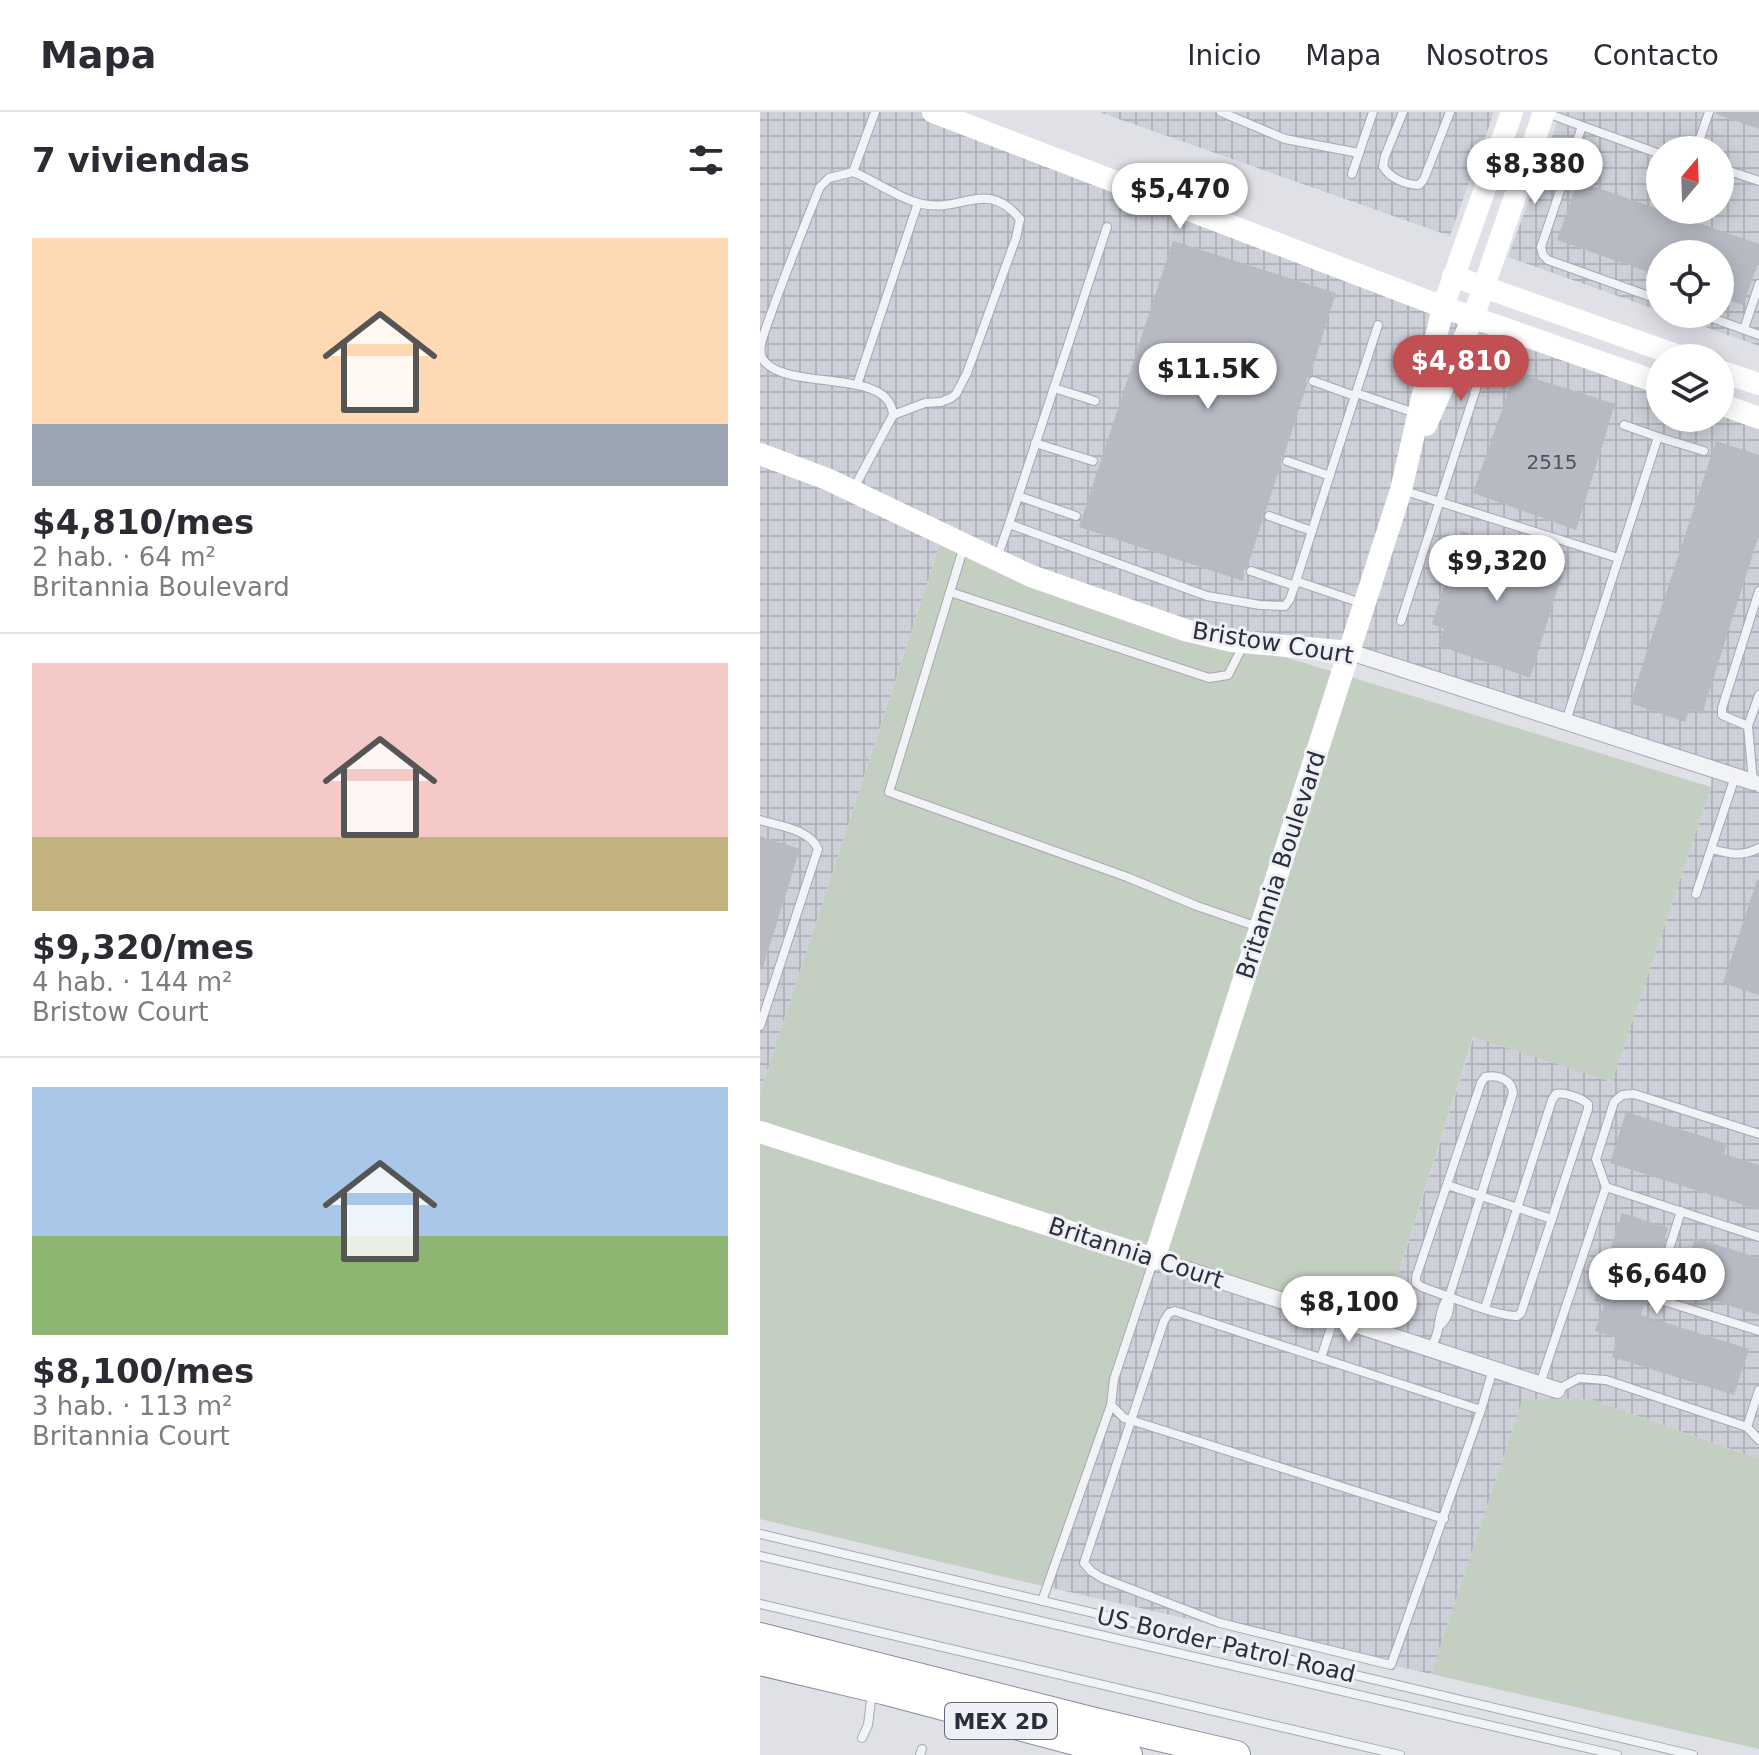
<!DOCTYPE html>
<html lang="es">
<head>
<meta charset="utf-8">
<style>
  :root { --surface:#fff; --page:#f7f7f7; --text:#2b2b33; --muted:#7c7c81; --line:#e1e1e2; --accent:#c05054 }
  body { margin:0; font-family:"DejaVu Sans",sans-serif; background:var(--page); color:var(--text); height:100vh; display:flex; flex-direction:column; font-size:30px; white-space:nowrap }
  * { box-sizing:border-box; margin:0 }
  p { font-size:26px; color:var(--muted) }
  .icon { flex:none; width:44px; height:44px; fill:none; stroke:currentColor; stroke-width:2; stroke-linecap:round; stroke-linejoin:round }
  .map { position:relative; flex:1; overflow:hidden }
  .drawer { display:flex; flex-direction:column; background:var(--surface); width:760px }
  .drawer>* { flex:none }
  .needle { width:52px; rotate:19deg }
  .controls { position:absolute; left:886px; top:24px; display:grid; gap:16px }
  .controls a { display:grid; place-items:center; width:88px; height:88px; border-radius:50%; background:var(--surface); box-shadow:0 4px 20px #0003; font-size:40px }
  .price { position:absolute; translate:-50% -68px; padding:0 18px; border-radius:28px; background:#fff; color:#222; font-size:26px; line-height:52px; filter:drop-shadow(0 2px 4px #0008) }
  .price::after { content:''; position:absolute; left:50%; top:48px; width:24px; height:18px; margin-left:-12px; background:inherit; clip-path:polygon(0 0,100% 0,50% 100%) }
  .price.active { background:var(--accent); color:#fff }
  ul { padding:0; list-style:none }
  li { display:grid; align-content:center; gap:16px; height:424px; padding:0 32px }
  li+li { border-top:2px solid var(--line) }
  li span { display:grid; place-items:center; height:248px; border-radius:0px; color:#555 }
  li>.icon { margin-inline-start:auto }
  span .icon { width:144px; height:144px; fill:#fffc; stroke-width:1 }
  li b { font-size:34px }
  h2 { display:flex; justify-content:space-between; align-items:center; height:96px; padding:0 32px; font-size:34px }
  header { display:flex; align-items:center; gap:48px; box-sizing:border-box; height:112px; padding:0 40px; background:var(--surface); border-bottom:2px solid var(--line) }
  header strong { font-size:38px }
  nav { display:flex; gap:44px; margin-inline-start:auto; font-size:28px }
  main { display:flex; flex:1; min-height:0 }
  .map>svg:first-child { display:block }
  .industrial { fill:url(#industrial-grid); fill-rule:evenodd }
  .green { fill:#c3d0c1 }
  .building { fill:#b7bac3 }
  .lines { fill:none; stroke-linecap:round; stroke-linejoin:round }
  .lane-casing { stroke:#a5a8b1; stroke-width:10 }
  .street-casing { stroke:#a5a8b1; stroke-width:18 }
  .highway-casing { stroke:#888e9c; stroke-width:30 }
  .lane { stroke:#f2f3f6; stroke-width:8 }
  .street { stroke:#f2f3f6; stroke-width:16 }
  .secondary { stroke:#fff; stroke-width:22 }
  .highway { stroke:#fff; stroke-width:28 }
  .labels { text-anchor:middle; stroke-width:6; stroke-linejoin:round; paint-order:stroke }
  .number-label { font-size:20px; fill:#4d525e }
  .shield { fill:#eff0f5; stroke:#656974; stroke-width:2 }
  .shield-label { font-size:22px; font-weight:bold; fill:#2a2f3d }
  .street-label { font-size:24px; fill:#2a2f3d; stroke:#eff0f5 }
</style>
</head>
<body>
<header>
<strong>Mapa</strong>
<nav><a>Inicio</a><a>Mapa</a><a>Nosotros</a><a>Contacto</a></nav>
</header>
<main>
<section class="drawer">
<h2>7 viviendas<svg class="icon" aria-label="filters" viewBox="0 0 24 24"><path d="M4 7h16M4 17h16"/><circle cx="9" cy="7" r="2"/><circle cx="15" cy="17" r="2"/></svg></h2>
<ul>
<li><span style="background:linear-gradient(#ffd9b3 75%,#9aa5b1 0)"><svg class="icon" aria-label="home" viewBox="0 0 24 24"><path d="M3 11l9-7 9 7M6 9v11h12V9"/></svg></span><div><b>$4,810/mes</b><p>2 hab. · 64 m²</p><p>Britannia Boulevard</p></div></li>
<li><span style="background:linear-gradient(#f6c9c9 70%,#c2b280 0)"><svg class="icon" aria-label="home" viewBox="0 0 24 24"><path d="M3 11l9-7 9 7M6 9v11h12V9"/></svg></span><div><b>$9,320/mes</b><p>4 hab. · 144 m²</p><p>Bristow Court</p></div></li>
<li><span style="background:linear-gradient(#a9c7e8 60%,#8fb573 0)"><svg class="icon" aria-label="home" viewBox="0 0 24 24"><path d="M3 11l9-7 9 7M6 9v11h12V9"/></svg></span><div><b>$8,100/mes</b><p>3 hab. · 113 m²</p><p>Britannia Court</p></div></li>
</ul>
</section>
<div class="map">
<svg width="999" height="1643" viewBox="0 0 999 1643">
  <defs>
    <pattern id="industrial-grid" width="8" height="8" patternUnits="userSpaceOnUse" patternTransform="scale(2)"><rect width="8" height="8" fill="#ced0d9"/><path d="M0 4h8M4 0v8" fill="none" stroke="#b1b3bb"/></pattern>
  </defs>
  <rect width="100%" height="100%" fill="#dfe1e7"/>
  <g class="industrial">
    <polygon points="0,0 172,0 900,277 900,306 960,306 960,300 999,315 999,1347 830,1287 763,1287 671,1562 287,1475 351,1293 394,1147 620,1220 714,924 852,970 951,675 952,657 590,540 472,529 183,423 0,981"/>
    <polygon points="339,0 734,0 690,124"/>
    <path d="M 801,0 L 999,0 L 999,234 L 909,202 L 960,202 L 960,142 L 900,142 L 900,199 L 748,145 ZM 900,38 L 960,38 L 960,98 L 900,98 Z"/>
  </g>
  <g class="green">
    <polygon points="183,423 472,529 951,675 852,970 713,925 620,1220 394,1147 287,1475 0,1407 0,981"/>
    <polygon points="763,1287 830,1287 999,1347 999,1637 671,1562"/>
  </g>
  <g class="building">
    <polygon points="956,0 999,0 999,17 956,2"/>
    <polygon points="818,69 999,132 999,149 983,193 960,185 960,142 900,142 900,164 797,128"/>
    <polygon points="413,129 576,181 550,263 546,267 547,272 524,343 520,347 521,352 506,398 502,402 503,407 488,453 484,458 483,469 319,415"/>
    <polygon points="755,260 855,292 816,418 713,381"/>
    <polygon points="956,329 999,343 999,423 942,602 929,598 925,610 870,591"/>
    <polygon points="701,419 805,453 770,566 678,533 684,517 672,512"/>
    <polygon points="0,724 40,737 2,858 0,857"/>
    <polygon points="997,768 999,768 999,883 963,871"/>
    <polygon points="866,1000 967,1032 964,1042 999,1053 999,1098 850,1051"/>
    <polygon points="862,1101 908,1116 881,1203 989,1237 974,1283 852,1245 857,1226 835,1219 844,1192 834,1189"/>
    <polygon points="935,1126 999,1146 999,1203 919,1178"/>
  </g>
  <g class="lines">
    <defs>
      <g id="lane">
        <polyline points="461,0 525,27 599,41"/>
        <path d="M 643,0 L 625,44 L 623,54 C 629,66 646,73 659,73 L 664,67 L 690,0"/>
        <polyline points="787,1 822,14 781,135 783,143 788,148 900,188"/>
        <polyline points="822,14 900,42"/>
        <polyline points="936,38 949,0"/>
        <polyline points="960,56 999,69"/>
        <path d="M 93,60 C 116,69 137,86 162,92 C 202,101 227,66 260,107 L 256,126 L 207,261 L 196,282 L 191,286 L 181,290 L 165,291 L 133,303"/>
        <polyline points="592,62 613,0"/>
        <polyline points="941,202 999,223"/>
        <polyline points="618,213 596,281 658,302"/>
        <polyline points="984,217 999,172"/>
        <polyline points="553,269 595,284"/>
        <polyline points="97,273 158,91"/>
        <polyline points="294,276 335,289"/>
        <polyline points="864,313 898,325"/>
        <polyline points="275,331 333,349"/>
        <polyline points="527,349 570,364"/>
        <path d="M 94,376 L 133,303 C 130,255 30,280 4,249 C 0,244 0,238 1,232 C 5,216 12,200 17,185 C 31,148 45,111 60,75 L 69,66 L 93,60 L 115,0"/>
        <polyline points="642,378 858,446"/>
        <polyline points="258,384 316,404"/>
        <polyline points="509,404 552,419"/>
        <polyline points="249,412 347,115"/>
        <polyline points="204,434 129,680 367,765 437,794 498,815"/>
        <polyline points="237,446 249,412 447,484 500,493 525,494 530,487 536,469 596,281"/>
        <polyline points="491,459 535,474"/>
        <polyline points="536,469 604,492"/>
        <polyline points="999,479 962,596 962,603 988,614 993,670 999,676"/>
        <polyline points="190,480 449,566 468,563 484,532"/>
        <polyline points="641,509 723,255"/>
        <polyline points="806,609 898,325 944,339"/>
        <polyline points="988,614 999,583"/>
        <path d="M 0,708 C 19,714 50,717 58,737 L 0,914"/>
        <path d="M 952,737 C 969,742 982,745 999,736"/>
        <polyline points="936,782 975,665"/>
        <polyline points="687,1073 792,1107"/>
        <polyline points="846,1075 836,1047 854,990 862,983 874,982 999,1022"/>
        <polyline points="921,1099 894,1186 999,1219"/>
        <polyline points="393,1150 354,1267 351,1293 364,1306 684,1407"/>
        <path d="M 689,1185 L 662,1175 L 656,1171 L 656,1165 L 721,971 L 725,965 C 738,962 752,968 753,981 L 689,1185 C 711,1192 735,1203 757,1204 L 761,1201 L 828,997 L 828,992 C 821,986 805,980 796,982 L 792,988 L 725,1196"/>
        <polygon points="415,1199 721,1298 631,1553 460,1511 342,1466 331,1459 324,1451 404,1209 409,1201"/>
        <path d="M 671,1236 C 674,1230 677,1223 678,1217 C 680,1205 681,1194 689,1185 C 691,1195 688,1208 679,1214"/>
        <polyline points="561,1246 574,1206"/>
        <polyline points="780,1272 846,1075 999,1125"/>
        <polyline points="797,1278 819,1266 846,1268 987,1315 999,1278"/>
        <polyline points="721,1298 733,1257"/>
        <polyline points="987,1315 999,1328"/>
        <polyline points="0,1422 933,1643"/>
        <polyline points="0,1444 857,1643"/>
        <polyline points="282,1489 351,1293"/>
        <polyline points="0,1492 640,1643"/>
        <polyline points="102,1626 108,1613 112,1580"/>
        <polyline points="160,1643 162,1637"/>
      </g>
      <g id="street">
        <polyline points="590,540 993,670"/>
        <polyline points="394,1147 797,1278"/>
      </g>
      <g id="highway">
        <polyline points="0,1525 331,1609 476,1643"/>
        <polyline points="0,1549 123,1578 368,1643"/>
      </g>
    </defs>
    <use href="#lane" class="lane-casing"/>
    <use href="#street" class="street-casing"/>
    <use href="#highway" class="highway-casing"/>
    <use href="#lane" class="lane"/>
    <use href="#street" class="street"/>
    <g class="secondary">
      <polyline points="173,0 683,195 900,271"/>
      <polyline points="693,164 925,246"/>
      <polyline points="960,259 999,272"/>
      <polyline points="960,292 999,306"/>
      <polyline points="666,313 713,206 784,0"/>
      <polyline points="0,342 67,367 271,464 425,518 472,529 590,540"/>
      <polyline points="0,1020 394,1147 641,378 683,195 752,0"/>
    </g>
    <use href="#highway" class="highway"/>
  </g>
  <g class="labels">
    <g class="number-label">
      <text x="792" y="357">2515</text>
    </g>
    <rect class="shield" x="185" y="1591" width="112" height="36" rx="6"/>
    <g class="shield-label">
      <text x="241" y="1617">MEX 2D</text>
    </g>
    <g class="street-label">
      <text transform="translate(513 531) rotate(9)" y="8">Bristow Court</text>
      <text transform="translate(521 753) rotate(-72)" y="8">Britannia Boulevard</text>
      <text transform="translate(376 1141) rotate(18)" y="8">Britannia Court</text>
      <text transform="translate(466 1533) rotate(13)" y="8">US Border Patrol Road</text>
    </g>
  </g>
</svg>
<div class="controls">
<a><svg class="needle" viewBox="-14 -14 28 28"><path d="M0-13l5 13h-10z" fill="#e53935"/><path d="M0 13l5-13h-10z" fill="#7c7c81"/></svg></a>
<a><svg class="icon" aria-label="locate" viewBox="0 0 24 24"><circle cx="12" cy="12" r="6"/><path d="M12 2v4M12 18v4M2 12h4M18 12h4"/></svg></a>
<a><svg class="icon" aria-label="layers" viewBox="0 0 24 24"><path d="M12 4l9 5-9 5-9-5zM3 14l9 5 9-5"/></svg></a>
</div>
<b class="price" style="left:775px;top:94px">$8,380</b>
<b class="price" style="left:420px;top:119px">$5,470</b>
<b class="price active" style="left:701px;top:291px">$4,810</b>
<b class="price" style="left:448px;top:299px">$11.5K</b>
<b class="price" style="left:737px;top:491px">$9,320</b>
<b class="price" style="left:897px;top:1204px">$6,640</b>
<b class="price" style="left:589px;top:1232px">$8,100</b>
</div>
</main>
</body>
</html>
